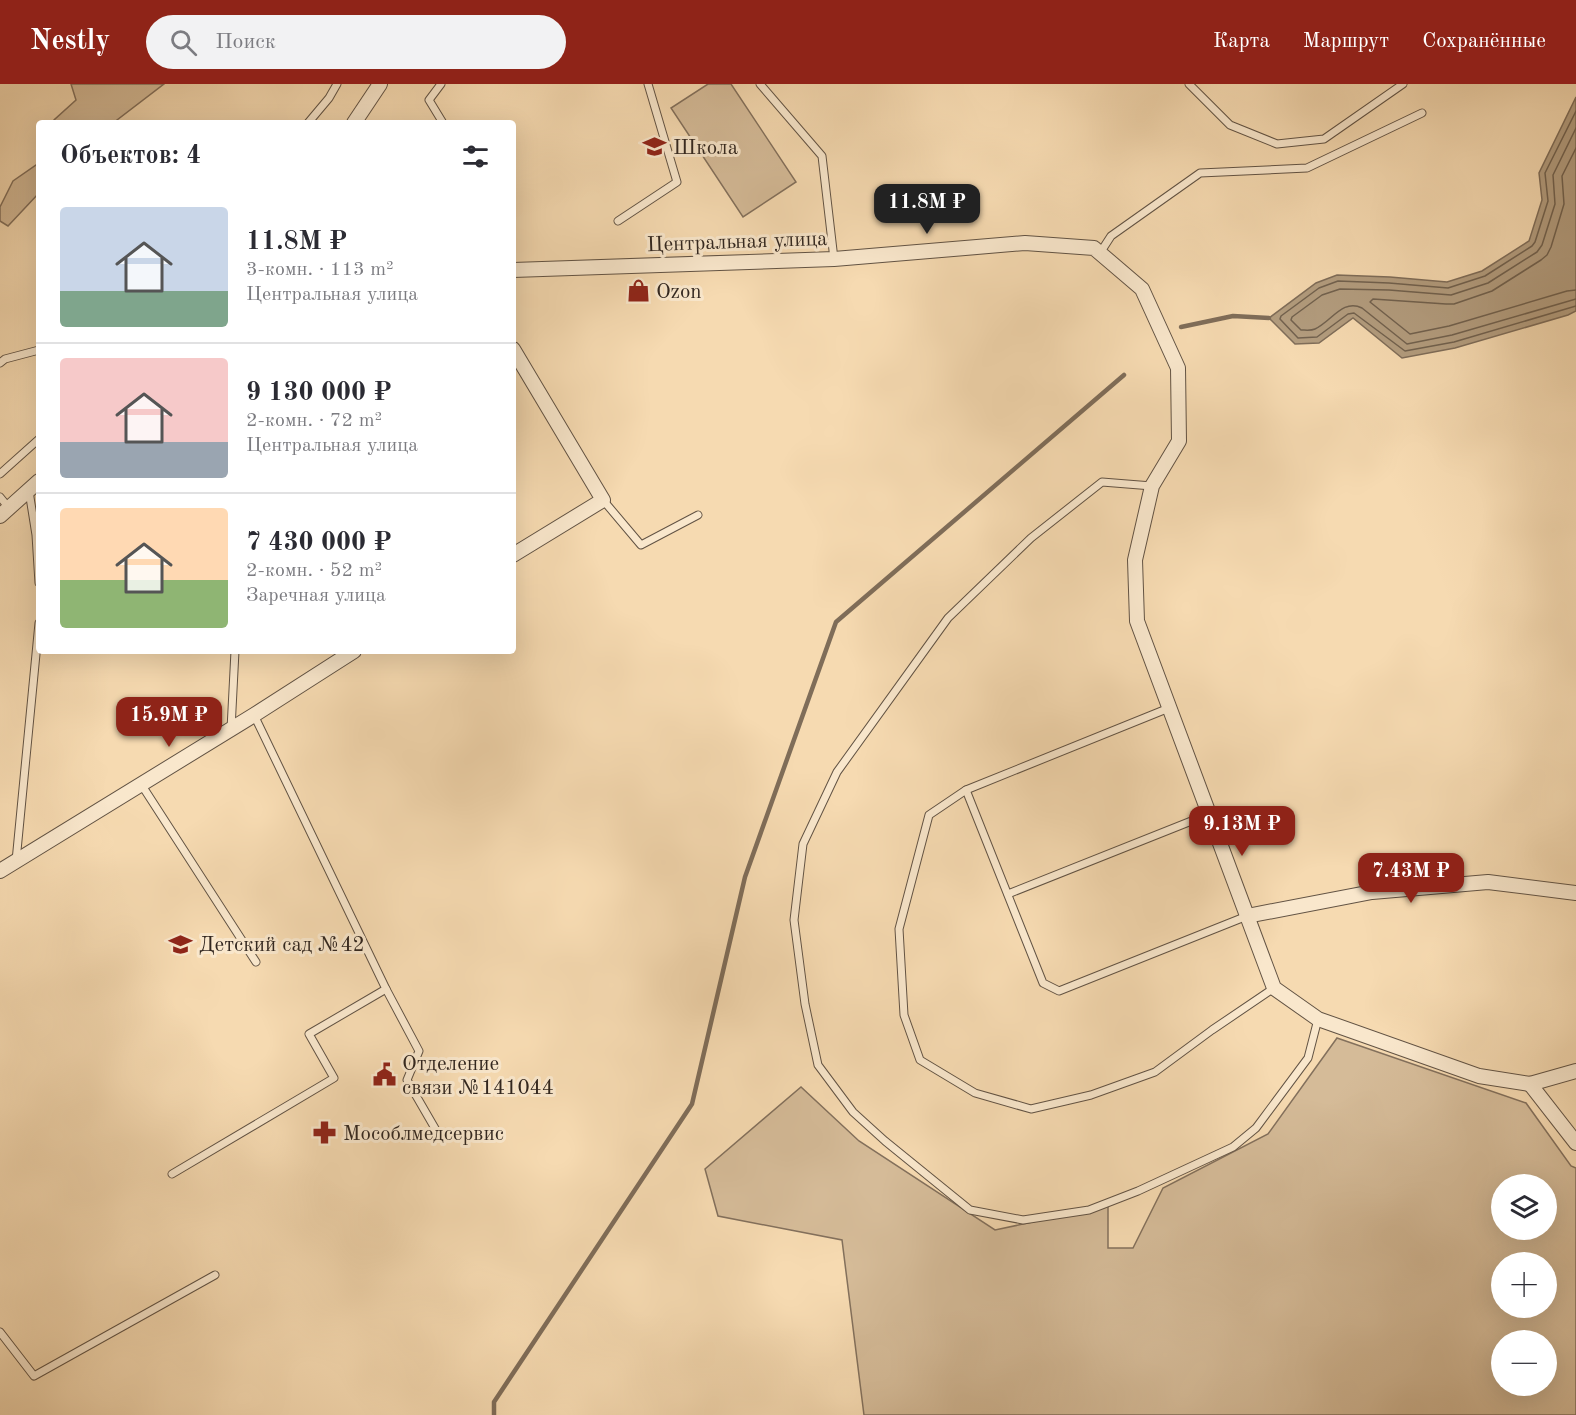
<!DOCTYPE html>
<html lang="ru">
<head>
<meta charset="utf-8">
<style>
  :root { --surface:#fff; --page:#f2f2f3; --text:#2b2b33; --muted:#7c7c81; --line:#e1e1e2; --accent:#8f2418 }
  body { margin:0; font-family:"Old Standard TT",serif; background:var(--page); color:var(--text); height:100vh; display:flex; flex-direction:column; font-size:22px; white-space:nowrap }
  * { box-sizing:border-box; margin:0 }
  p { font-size:20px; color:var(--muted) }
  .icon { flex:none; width:33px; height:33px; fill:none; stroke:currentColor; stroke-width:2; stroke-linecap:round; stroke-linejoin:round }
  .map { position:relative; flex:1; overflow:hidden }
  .sheet { position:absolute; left:36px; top:36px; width:480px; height:534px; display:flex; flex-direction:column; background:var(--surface); border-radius:6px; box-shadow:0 6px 24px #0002 }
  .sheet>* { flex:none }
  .buttons { position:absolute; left:1491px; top:1090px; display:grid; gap:12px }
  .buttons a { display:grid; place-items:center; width:66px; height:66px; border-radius:50%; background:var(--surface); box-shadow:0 6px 24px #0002; font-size:30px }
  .price { position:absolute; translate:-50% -51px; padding:0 14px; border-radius:12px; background:var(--accent); color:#fff; font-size:20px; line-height:39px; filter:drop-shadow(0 2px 3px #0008) }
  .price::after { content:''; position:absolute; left:50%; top:36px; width:18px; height:14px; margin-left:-9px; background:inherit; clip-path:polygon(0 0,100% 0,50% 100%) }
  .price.active { background:#222; color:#fff }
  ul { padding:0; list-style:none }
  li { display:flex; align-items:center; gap:18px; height:150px; padding:0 24px }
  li+li { border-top:2px solid var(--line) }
  li span { display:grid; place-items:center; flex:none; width:168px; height:120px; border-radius:6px; color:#555 }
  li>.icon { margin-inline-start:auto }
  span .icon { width:72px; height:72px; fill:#fffc; stroke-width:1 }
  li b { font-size:26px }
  h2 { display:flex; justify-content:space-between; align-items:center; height:72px; padding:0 24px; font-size:26px }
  header { display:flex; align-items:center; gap:36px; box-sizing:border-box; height:84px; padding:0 30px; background:var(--accent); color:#fff }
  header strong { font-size:28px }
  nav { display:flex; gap:33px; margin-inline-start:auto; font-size:21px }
  .search { width:420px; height:54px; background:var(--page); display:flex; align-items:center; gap:15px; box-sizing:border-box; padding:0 21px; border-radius:33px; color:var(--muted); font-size:22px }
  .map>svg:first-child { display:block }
  .green { fill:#d5bb98; stroke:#83705c; stroke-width:1.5; fill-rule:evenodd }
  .water { fill:#b39d7f; stroke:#7f6d59; stroke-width:1.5 }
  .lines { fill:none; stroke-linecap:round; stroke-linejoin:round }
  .shore { stroke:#72624f; stroke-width:1.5 }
  .stream { stroke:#7f6d59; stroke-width:4.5 }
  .lane-casing { stroke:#625344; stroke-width:9 }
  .street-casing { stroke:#625344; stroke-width:16 }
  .lane { stroke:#f9e7cc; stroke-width:7 }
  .street { stroke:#f9e7cc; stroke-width:14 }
  .labels { text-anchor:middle; stroke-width:6; stroke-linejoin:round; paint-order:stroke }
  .poi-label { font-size:21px; fill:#31261f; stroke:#f9e7cc; text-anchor:start }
  .street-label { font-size:21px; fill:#31261f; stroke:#f9e7cc }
</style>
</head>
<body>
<header>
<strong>Nestly</strong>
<div class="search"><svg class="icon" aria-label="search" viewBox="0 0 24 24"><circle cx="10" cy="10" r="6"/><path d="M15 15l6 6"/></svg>Поиск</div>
<nav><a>Карта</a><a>Маршрут</a><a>Сохранённые</a></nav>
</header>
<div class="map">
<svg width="1576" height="1331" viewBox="0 0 1576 1331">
  <rect width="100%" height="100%" fill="#f6dab1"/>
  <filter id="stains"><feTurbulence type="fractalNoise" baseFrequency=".00333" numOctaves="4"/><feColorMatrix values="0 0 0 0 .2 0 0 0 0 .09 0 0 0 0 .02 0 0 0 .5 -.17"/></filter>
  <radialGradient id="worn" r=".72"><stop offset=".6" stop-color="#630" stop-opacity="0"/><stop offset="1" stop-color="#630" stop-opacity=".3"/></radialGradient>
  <g class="green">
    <polygon points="71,0 164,0 113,39 53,39 54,36 76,16"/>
    <polygon points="708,0 731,0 796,98 743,133 671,24"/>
    <polygon points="39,79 39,109 8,142 0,137 0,123 13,97"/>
    <path d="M 1337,954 L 1526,1019 L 1571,1082 L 1576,1084 L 1576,1331 L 864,1331 L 842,1156 L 718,1132 L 705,1085 L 801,1003 L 859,1057 L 995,1146 L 1108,1122 L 1108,1164 L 1133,1164 L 1163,1104 L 1268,1050 ZM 1502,1101 L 1546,1101 L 1546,1146 L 1502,1146 ZM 1502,1179 L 1546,1179 L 1546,1224 L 1502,1224 ZM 1502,1257 L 1546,1257 L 1546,1302 L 1502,1302 Z"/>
  </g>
  <polygon class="water" points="1576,13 1576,227 1568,231 1455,264 1402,274 1353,234 1319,259 1295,260 1269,234 1316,199 1337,191 1390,193 1447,198 1482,187 1529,157 1542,116 1539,89"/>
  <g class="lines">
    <g class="shore">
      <polyline points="1576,27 1545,89 1548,117 1535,158 1532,162 1485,192 1448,204 1389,199 1338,197 1319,204 1281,232 1280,235 1298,254 1317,253 1348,230 1354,229 1405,267 1454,258 1576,222"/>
      <path d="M 1576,44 L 1553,91 L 1555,120 L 1542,161 L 1537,168 L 1488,199 L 1451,211 L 1389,206 L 1340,205 L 1322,211 L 1292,233 L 1291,236 L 1301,246 C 1305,246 1311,247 1315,245 C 1331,238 1343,214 1362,224 L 1407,260 L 1452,251 L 1576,215"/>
      <polyline points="1576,64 1562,92 1564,120 1551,163 1547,171 1541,176 1492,207 1454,220 1446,220 1373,215 1370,218 1410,250 1449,242 1567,207 1576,206"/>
    </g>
    <g class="stream">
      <polyline points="1181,243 1233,232 1269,234"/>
      <polyline points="494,1331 494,1318 692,1020 745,793 836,538 1124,291"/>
    </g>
    <defs>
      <g id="lane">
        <polyline points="441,0 429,16 443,39"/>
        <polyline points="760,0 822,72 834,175"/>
        <polyline points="1189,0 1230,41 1277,60 1324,55 1403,0"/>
        <polyline points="308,39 329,14 337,0"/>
        <polyline points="618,137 677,98 648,0"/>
        <polyline points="1100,169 1111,152 1200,89 1307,84 1422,29"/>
        <polyline points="0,279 5,275 39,266"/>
        <polyline points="0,390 39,355"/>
        <polyline points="1152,402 1102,398 1031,454 948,534 837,688 803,760 794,836 805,920 818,981 853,1028 885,1057 970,1126 1023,1136 1089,1126 1138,1107 1233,1063 1256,1044 1308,974 1318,935"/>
        <polyline points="29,407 36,451 39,499"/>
        <polyline points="0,413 9,424"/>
        <polyline points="603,416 641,461 698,431"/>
        <polyline points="1169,624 966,706 929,731 899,845 904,931 920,976 975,1009 1031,1025 1091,1011 1155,988 1212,946 1274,904"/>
        <polyline points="231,645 235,567"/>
        <polyline points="141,700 256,878"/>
        <polyline points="966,706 1043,899 1059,907 1247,832"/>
        <polyline points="16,777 39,539"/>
        <polyline points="1008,810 1209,730"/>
        <polyline points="386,905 419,967 407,996 440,1053"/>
        <polyline points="172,1090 334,994 309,950 386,905 254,631"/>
        <polyline points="0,1248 34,1292 215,1191"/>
      </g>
      <g id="street">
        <polyline points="354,39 380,0"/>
        <polyline points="513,186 834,175 1025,159 1094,164 1142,205 1178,284 1179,357 1152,402 1135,476 1137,537 1274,904 1318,935 1479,992 1530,1000 1576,987"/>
        <polyline points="513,265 603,416 513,471"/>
        <polyline points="0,432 39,397"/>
        <polyline points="0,787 254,631 354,567"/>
        <polyline points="1247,832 1372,808 1488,798 1576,809"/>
        <polyline points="1530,1000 1576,1059"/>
      </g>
    </defs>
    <use href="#lane" class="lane-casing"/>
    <use href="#street" class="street-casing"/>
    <use href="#lane" class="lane"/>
    <use href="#street" class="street"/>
  </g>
  <defs>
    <symbol id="school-bare" viewBox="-9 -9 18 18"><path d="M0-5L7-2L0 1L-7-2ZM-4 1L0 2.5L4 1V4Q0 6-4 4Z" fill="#8f2418" stroke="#f9e7cc" stroke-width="2.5" paint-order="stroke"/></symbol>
    <symbol id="shop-bare" viewBox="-9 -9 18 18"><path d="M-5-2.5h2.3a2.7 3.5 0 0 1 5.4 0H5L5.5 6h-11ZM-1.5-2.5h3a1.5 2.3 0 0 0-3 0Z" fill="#8f2418" stroke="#f9e7cc" stroke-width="2.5" paint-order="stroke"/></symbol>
    <symbol id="civic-bare" viewBox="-9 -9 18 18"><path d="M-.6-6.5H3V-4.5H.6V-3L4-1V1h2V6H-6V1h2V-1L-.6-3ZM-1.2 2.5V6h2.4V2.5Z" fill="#8f2418" stroke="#f9e7cc" stroke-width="2.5" paint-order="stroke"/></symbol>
    <symbol id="pharmacy-bare" viewBox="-9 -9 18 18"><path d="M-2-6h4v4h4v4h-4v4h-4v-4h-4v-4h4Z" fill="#8f2418" stroke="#f9e7cc" stroke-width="2.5" paint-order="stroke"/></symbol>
  </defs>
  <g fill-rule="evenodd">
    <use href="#school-bare" x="638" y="46" width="33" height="33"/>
    <use href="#shop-bare" x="622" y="190" width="33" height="33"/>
    <use href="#school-bare" x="164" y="844" width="33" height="33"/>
    <use href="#civic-bare" x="368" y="974" width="33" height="33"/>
    <use href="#pharmacy-bare" x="308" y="1032" width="33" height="33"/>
  </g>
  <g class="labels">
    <g class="poi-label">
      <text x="673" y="70">Школа</text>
      <text x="656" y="214">Ozon</text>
      <text x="199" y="867">Детский сад №42</text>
      <text x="402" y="986">Отделение<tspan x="402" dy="24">связи №141044</tspan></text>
      <text x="343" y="1056">Мособлмедсервис</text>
    </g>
    <g class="street-label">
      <text transform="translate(737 157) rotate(-2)" y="7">Центральная улица</text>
    </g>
  </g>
  <rect width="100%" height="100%" filter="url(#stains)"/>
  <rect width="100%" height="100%" fill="url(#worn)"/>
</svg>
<div class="buttons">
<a><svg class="icon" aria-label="layers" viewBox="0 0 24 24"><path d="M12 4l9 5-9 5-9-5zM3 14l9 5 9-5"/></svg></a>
<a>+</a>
<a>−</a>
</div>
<b class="price active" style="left:927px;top:151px">11.8M ₽</b>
<b class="price" style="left:169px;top:664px">15.9M ₽</b>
<b class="price" style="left:1242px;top:773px">9.13M ₽</b>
<b class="price" style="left:1411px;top:820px">7.43M ₽</b>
<section class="sheet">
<h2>Объектов: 4<svg class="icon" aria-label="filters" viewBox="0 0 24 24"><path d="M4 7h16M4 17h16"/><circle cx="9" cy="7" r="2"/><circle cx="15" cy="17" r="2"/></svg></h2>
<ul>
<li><span style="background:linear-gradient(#c9d6e8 70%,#7fa58c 0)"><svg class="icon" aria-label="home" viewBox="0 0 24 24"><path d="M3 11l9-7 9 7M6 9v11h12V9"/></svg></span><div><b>11.8M ₽</b><p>3-комн. · 113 m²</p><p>Центральная улица</p></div></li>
<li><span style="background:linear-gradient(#f6c9c9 70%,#9aa5b1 0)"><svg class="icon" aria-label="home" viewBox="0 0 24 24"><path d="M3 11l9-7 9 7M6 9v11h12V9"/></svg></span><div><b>9 130 000 ₽</b><p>2-комн. · 72 m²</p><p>Центральная улица</p></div></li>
<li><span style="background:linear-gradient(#ffd9b3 60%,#8fb573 0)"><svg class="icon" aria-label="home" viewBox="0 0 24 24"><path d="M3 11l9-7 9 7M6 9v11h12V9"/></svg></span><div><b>7 430 000 ₽</b><p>2-комн. · 52 m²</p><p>Заречная улица</p></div></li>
</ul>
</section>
</div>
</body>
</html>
